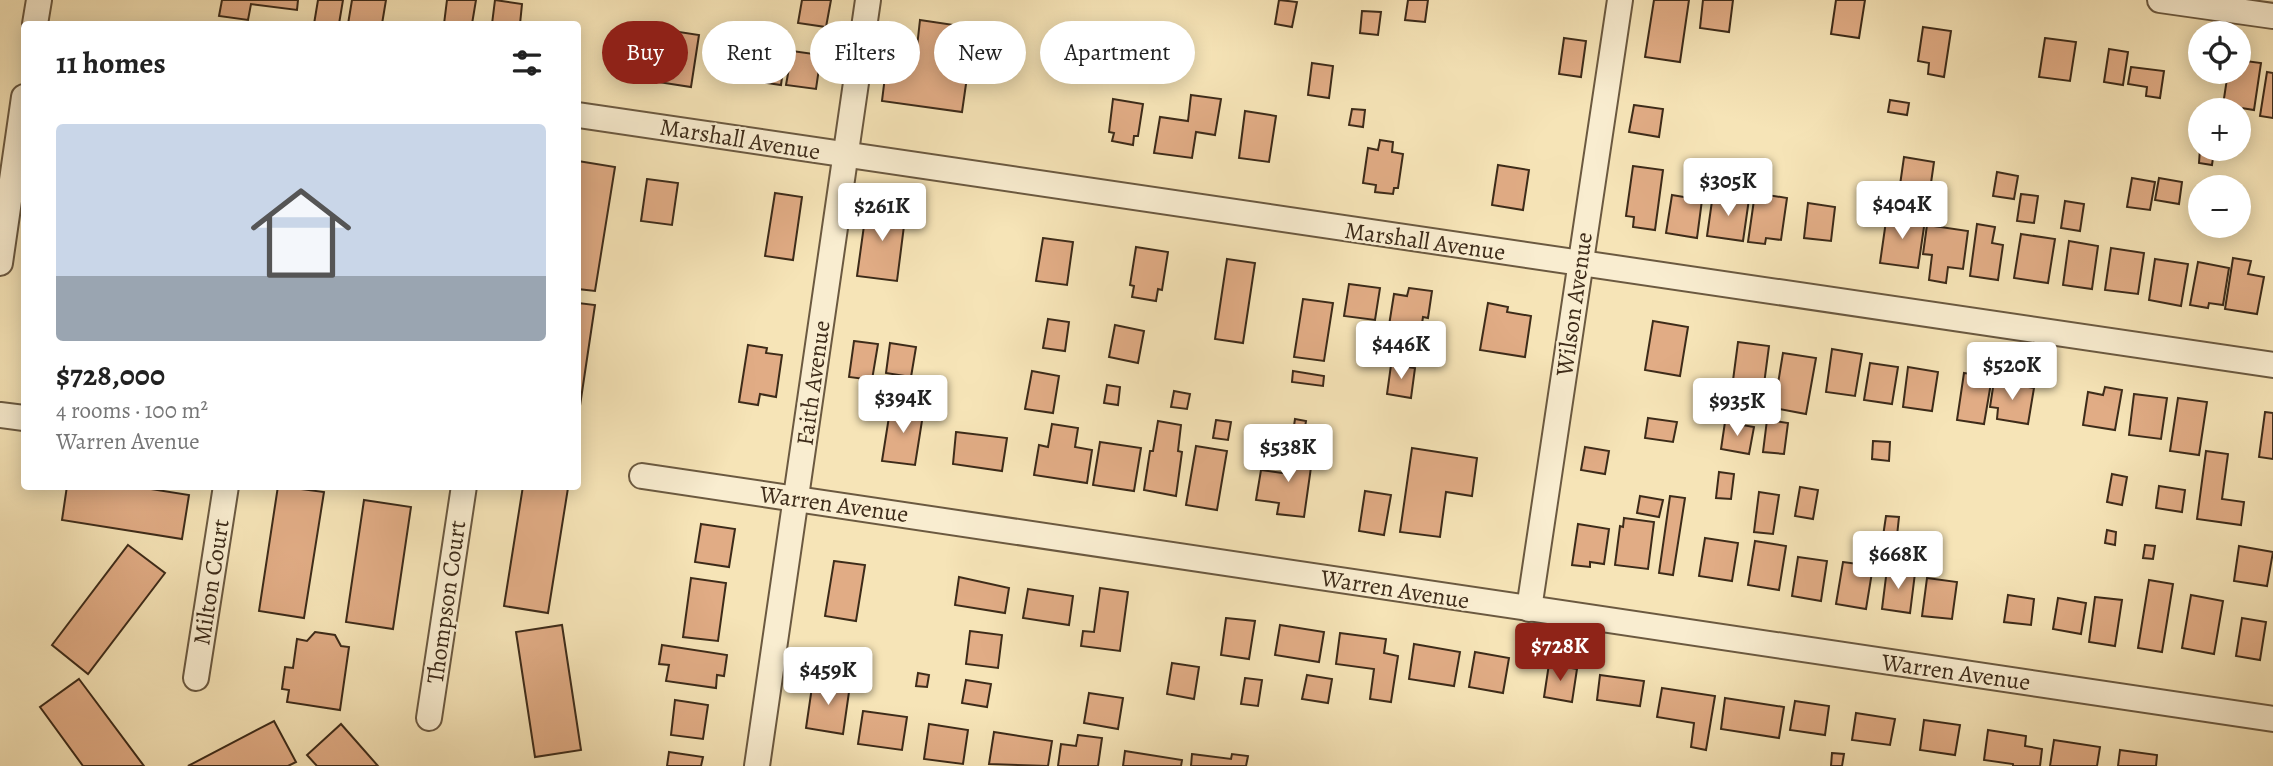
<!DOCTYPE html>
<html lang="en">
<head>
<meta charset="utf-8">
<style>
  :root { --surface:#fff; --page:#f2f2f2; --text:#222; --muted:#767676; --accent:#8f2418 }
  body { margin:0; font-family:Alegreya,serif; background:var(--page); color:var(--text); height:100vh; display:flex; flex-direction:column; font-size:26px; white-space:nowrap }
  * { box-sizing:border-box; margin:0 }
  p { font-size:23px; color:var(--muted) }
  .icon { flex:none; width:38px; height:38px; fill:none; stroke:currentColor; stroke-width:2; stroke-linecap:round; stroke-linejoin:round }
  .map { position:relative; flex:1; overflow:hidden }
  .panel { position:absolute; left:21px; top:21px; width:560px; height:469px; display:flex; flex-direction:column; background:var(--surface); border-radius:7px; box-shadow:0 4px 18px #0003 }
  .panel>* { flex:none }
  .banner { position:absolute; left:602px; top:21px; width:665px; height:63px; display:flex; gap:14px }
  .buttons { position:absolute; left:2188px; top:21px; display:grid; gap:14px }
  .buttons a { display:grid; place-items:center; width:63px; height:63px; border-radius:50%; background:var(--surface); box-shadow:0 4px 18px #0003; font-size:35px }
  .price { position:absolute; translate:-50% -60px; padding:0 16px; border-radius:7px; background:#fff; color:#222; font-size:23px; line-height:46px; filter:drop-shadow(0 2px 4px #0008) }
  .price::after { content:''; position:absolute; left:50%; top:42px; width:21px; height:16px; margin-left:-10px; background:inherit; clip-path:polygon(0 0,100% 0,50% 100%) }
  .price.active { background:var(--accent); color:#fff }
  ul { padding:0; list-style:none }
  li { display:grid; align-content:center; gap:14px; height:371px; padding:0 35px }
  li span { display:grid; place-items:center; height:217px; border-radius:7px; color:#555 }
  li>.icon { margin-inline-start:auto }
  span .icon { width:126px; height:126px; fill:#fffc; stroke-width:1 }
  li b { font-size:30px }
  h2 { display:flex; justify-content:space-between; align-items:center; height:84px; padding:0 35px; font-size:30px }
  .pill { padding:0 24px; border-radius:32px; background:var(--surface); box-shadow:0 4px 18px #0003; font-size:24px; line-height:63px }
  .pill.active { background:var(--accent); color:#fff }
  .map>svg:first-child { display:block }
  .building { fill:#e1ac85; stroke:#3d2b19; stroke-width:2 }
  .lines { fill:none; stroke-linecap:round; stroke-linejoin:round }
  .minor-casing { stroke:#6b5940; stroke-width:28 }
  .minor { stroke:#f9edd0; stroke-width:24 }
  .labels { text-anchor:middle; stroke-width:5; stroke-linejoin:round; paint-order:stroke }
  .street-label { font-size:24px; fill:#3d2b19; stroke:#f9edd0 }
</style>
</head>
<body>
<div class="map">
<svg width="2273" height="766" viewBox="0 0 2273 766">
  <rect width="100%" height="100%" fill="#f6e4b7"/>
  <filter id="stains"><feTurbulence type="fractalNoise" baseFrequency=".00286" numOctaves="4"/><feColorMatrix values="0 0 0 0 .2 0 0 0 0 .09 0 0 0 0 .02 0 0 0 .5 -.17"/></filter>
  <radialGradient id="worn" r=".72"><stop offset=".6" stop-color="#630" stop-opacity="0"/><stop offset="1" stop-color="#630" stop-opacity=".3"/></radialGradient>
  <g class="building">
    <polygon points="222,0 298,0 297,10 251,4 248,20 219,16"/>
    <polygon points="318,0 343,0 339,24 314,24"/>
    <polygon points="352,0 386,0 382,24 348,24"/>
    <polygon points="447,0 476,0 472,24 444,24"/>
    <polygon points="495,0 522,4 520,24 492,24"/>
    <polygon points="802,0 831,0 826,27 798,23"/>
    <polygon points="1279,0 1297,2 1292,27 1275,24"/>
    <polygon points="1408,0 1428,0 1425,22 1405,20"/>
    <polygon points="1654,0 1689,0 1680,62 1645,57"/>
    <polygon points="1703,0 1733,0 1729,32 1700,28"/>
    <polygon points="1836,0 1865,0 1859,38 1831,34"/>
    <polygon points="1362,11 1381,12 1378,35 1360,33"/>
    <polygon points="920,20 974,28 962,112 882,101 889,44 917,47"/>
    <polygon points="1923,27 1951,31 1944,77 1928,74 1929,63 1918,61"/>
    <polygon points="666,30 699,35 691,87 658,82"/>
    <polygon points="623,32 654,37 650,70 618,66"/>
    <polygon points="1564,38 1586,41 1581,77 1559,74"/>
    <polygon points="2045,38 2076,42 2070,81 2039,77"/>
    <polygon points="752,42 786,47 781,85 746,80"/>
    <polygon points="2109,49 2128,52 2123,85 2104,82"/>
    <polygon points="792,51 821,55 816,89 786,85"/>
    <polygon points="2238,60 2261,63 2254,110 2223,105 2228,72 2238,72"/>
    <polygon points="1312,63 1333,66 1329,98 1308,95"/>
    <polygon points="2131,67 2164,71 2160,98 2146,96 2147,87 2128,84"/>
    <polygon points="2267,72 2273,73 2273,118 2260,116"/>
    <polygon points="1191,95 1221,99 1215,135 1196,132 1192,158 1154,153 1160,117 1188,121"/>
    <polygon points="1113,99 1143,104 1138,136 1134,136 1133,145 1112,141 1114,133 1109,132"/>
    <polygon points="1890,100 1909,103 1907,115 1888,112"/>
    <polygon points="1634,105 1663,109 1659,137 1629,132"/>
    <polygon points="1352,109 1365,110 1363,127 1349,125"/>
    <polygon points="1245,111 1276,116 1269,162 1239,158"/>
    <polygon points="1380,140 1393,142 1392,152 1403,154 1398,188 1394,188 1393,194 1375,192 1376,185 1363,183 1368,148 1378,150"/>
    <polygon points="2200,149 2214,151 2212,165 2199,163"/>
    <polygon points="1904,157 1934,162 1930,190 1900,185"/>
    <polygon points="578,161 615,167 595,291 578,289"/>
    <polygon points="1498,165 1529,170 1523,210 1492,205"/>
    <polygon points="1633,166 1663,170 1655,230 1633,227 1634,217 1626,216"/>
    <polygon points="1997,172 2018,176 2014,199 1993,196"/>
    <polygon points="2132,178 2155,182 2150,210 2127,207"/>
    <polygon points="2159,178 2182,182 2179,204 2155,200"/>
    <polygon points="647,179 678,183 672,225 641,221"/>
    <polygon points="775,193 802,197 793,260 765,256"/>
    <polygon points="1755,193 1787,198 1781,240 1766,238 1765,244 1748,242"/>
    <polygon points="1713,194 1749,199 1743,241 1707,236"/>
    <polygon points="2021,194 2038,196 2034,223 2017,221"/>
    <polygon points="1672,195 1702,200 1697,238 1666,233"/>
    <polygon points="2065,201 2084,204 2080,231 2061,228"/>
    <polygon points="1808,203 1835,207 1831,241 1804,238"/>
    <polygon points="867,204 906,210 897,281 857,276"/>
    <polygon points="1887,214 1925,220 1918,268 1880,263"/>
    <polygon points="1977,224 1995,227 1992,243 2003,245 1998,280 1970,276"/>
    <polygon points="1927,225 1968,231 1963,269 1948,267 1946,283 1929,280 1932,255 1923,254"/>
    <polygon points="2021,234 2055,239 2048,283 2014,278"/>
    <polygon points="1043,238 1073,242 1067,285 1036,281"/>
    <polygon points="2069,241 2098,246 2092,289 2063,285"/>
    <polygon points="1136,247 1168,252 1162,290 1158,289 1156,301 1132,297 1134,286 1130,285"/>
    <polygon points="2111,248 2144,253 2138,294 2105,290"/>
    <polygon points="2233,258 2251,261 2248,274 2264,277 2257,314 2225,309"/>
    <polygon points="1227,259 1255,263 1243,343 1215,339"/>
    <polygon points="2155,259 2188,264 2181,306 2149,300"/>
    <polygon points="2198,262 2229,268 2223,305 2209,303 2208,308 2190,305"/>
    <polygon points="1349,284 1380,288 1375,320 1344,316"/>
    <polygon points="1409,288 1432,291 1428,318 1423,317 1419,343 1387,338 1394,294 1407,296"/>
    <polygon points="1303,299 1333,303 1324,361 1294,357"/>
    <polygon points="578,303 595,305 578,419"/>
    <polygon points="1488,303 1508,307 1507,312 1531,316 1525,357 1480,350"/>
    <polygon points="1048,319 1069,322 1065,351 1043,348"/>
    <polygon points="1653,321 1688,327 1680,376 1645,370"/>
    <polygon points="1115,325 1144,331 1138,363 1109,357"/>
    <polygon points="854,341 878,344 872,380 849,377"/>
    <polygon points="1738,342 1769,346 1763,392 1732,388"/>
    <polygon points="890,343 916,347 911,377 886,373"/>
    <polygon points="748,345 767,348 766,353 782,355 776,397 760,394 758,405 739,402"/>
    <polygon points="1832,349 1862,354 1855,396 1826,392"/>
    <polygon points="1783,353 1816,358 1806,414 1774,408"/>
    <polygon points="1870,363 1898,367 1892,404 1864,400"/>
    <polygon points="1391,365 1415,368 1411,398 1387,394"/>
    <polygon points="1908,367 1938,372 1932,411 1903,407"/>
    <polygon points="1032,371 1059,376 1053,413 1025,409"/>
    <polygon points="1293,371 1324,376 1323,386 1292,382"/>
    <polygon points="1964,373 1992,377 1984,424 1957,420"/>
    <polygon points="1994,381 2034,388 2028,424 1997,419 1998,408 1990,407"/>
    <polygon points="1107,385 1120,387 1118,405 1104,403"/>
    <polygon points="2105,387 2122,390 2115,430 2083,425 2088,392 2103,395"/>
    <polygon points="1174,391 1190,394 1187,409 1171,407"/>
    <polygon points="2134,394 2167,398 2161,439 2129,435"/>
    <polygon points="2178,398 2207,402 2199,455 2170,451"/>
    <polygon points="891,404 924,408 915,465 882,461"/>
    <polygon points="2265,412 2273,413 2273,459 2259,457"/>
    <polygon points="1648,418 1677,422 1673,442 1645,438"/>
    <polygon points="1295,419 1306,421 1303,440 1292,439"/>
    <polygon points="1216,420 1231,422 1228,440 1213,438"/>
    <polygon points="1767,420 1788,423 1784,454 1763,452"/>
    <polygon points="1158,421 1181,425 1178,451 1182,452 1176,496 1144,490 1150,451 1153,451"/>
    <polygon points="1725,422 1754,427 1749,454 1721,449"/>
    <polygon points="1052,424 1078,428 1075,447 1092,450 1087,483 1034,475 1039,445 1048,447"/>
    <polygon points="956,432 1007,438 1002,471 953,464"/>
    <polygon points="1873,441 1890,442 1889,461 1872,459"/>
    <polygon points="1100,442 1141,448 1134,491 1093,485"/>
    <polygon points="1196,446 1227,451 1217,510 1186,505"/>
    <polygon points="1585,447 1609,451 1605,474 1581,470"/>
    <polygon points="1412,448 1477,458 1472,496 1446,492 1440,537 1400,532"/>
    <polygon points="1286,449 1313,453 1304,517 1277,514 1279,503 1256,500 1261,470 1283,473"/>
    <polygon points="2206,451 2228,454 2222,499 2244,502 2241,525 2197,519"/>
    <polygon points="1719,472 1734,474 1731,499 1716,498"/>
    <polygon points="2112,474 2127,477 2122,505 2107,502"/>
    <polygon points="67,486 132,486 189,495 182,539 62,520"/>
    <polygon points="278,486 324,492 304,618 259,611"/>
    <polygon points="523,486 568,488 548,613 504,606"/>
    <polygon points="2159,486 2185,490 2182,512 2156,508"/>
    <polygon points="1800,487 1818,490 1813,519 1795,516"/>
    <polygon points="1365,491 1391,495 1384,535 1359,531"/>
    <polygon points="1759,492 1779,495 1773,534 1754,532"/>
    <polygon points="1640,496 1663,500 1659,517 1637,513"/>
    <polygon points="1670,496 1685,498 1673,575 1659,573"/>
    <polygon points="364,500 411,507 393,629 346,622"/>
    <polygon points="1886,516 1899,517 1896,545 1882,543"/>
    <polygon points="1624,518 1654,522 1648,569 1615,565 1620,526 1623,527"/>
    <polygon points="701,524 735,529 729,567 695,562"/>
    <polygon points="1578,524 1609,529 1604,564 1590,562 1590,567 1572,565"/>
    <polygon points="2107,530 2116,532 2115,545 2105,543"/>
    <polygon points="1705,538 1738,543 1732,581 1699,576"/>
    <polygon points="1755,541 1786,546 1779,590 1748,585"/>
    <polygon points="128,545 165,573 88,674 52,645"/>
    <polygon points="2145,545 2155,546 2153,559 2143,558"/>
    <polygon points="2239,546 2273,552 2267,586 2234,581"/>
    <polygon points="1798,557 1827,561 1821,601 1792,596"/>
    <polygon points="834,561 865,565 856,621 825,616"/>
    <polygon points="1843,562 1873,566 1866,609 1836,604"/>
    <polygon points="1887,569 1915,573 1910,613 1882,609"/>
    <polygon points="959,577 1009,588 1005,613 955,605"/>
    <polygon points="691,578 726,583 718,641 683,637"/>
    <polygon points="1927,578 1957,582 1952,619 1922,616"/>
    <polygon points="2149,580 2173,584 2162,652 2138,648"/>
    <polygon points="1100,588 1128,592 1120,651 1081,646 1083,631 1094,632"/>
    <polygon points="1028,589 1073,596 1069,625 1023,618"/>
    <polygon points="2008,595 2034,599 2031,625 2004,622"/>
    <polygon points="2191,595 2223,601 2214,654 2182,648"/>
    <polygon points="2095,597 2122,600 2115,646 2089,642"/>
    <polygon points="2058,598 2086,603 2081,634 2053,629"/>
    <polygon points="1226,618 1255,621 1249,659 1221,655"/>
    <polygon points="2242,618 2266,622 2260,660 2236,656"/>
    <polygon points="562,625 581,750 535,757 516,632"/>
    <polygon points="1280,625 1324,632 1319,662 1275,655"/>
    <polygon points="970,631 1002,635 998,668 966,664"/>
    <polygon points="315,632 335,635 341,646 349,647 340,710 287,702 289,690 282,689 285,667 293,668 297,639 307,641"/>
    <polygon points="1340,633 1386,639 1384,653 1398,656 1391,702 1370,699 1374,669 1336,664"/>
    <polygon points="1414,644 1460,652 1454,686 1409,679"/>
    <polygon points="662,645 727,655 724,676 717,675 716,688 666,681 669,665 659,664"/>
    <polygon points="1475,652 1509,658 1503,693 1469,687"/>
    <polygon points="1172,663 1199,667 1194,699 1167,694"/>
    <polygon points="1549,664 1577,669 1572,702 1544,697"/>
    <polygon points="918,673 929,675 927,687 916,686"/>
    <polygon points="1307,675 1332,679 1328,703 1302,699"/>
    <polygon points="1600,675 1644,681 1640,706 1597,700"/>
    <polygon points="1245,678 1262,680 1258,706 1241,704"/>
    <polygon points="79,679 144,766 83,766 40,707"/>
    <polygon points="813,680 850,685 843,734 806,728"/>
    <polygon points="966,680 991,684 987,707 962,703"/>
    <polygon points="1662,688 1715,696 1706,750 1691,747 1694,723 1657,717"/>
    <polygon points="1089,693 1123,698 1118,729 1084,723"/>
    <polygon points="1725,698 1784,707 1779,738 1721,729"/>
    <polygon points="675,700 708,705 703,739 671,735"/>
    <polygon points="1795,701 1829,706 1825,735 1790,730"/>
    <polygon points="863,711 907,717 902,750 858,744"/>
    <polygon points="1856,713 1895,719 1890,745 1852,740"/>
    <polygon points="1924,720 1960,725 1955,755 1920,750"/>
    <polygon points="274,721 296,762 288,766 188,766"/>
    <polygon points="341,724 378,766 317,766 307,755"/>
    <polygon points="929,724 968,730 963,764 924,759"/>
    <polygon points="1988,730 2026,736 2025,746 2042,749 2040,766 2013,766 2013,764 1984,760"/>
    <polygon points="994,732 1052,741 1048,766 989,764"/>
    <polygon points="1078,735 1102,738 1098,766 1058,766 1061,744 1076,746"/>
    <polygon points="2054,740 2100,747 2097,766 2050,766"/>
    <polygon points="2120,750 2157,755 2156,766 2118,766"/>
    <polygon points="1125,751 1182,760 1181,766 1123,766"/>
    <polygon points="669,752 703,757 701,766 667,766"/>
    <polygon points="1832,753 1844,754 1842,766 1831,766"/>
    <polygon points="1192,754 1231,759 1232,754 1248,756 1246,766 1191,766"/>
  </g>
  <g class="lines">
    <defs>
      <g id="minor">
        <polyline points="2160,0 2273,16"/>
        <polyline points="35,24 39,0"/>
        <polyline points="578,115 2273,365"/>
        <polyline points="0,263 24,97"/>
        <polyline points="0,415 24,418"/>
        <polyline points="642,476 2273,719"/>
        <polyline points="1529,609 1620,0"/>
        <polyline points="196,678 226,486"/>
        <polyline points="429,718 464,486"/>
        <polyline points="757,766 868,0"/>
      </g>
    </defs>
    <use href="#minor" class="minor-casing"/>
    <use href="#minor" class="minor"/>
  </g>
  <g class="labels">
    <g class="street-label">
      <text transform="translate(740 139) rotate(9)" y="8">Marshall Avenue</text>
      <text transform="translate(1425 241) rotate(8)" y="8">Marshall Avenue</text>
      <text transform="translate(1574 304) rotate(-82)" y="8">Wilson Avenue</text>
      <text transform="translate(813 383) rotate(-82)" y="8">Faith Avenue</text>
      <text transform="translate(834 504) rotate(8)" y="8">Warren Avenue</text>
      <text transform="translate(211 582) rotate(-81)" y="8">Milton Court</text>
      <text transform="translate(1395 589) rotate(9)" y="8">Warren Avenue</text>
      <text transform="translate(446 602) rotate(-82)" y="8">Thompson Court</text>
      <text transform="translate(1956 672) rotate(8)" y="8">Warren Avenue</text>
    </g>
  </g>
  <rect width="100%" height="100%" filter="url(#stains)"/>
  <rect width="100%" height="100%" fill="url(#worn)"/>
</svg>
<div class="buttons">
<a><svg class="icon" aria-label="locate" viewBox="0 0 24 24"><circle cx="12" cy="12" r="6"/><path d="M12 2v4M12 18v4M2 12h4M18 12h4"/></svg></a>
<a>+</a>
<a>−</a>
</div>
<b class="price" style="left:1728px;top:218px">$305K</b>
<b class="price" style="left:1902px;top:241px">$404K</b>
<b class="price" style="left:882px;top:243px">$261K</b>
<b class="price" style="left:1401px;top:381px">$446K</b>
<b class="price" style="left:2012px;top:402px">$520K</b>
<b class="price" style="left:903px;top:435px">$394K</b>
<b class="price" style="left:1737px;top:438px">$935K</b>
<b class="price" style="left:1288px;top:484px">$538K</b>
<b class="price" style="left:1898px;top:591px">$668K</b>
<b class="price active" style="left:1560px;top:683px">$728K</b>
<b class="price" style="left:828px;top:707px">$459K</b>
<div class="banner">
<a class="pill active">Buy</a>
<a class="pill">Rent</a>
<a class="pill">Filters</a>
<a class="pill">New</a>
<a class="pill">Apartment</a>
</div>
<section class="panel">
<h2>11 homes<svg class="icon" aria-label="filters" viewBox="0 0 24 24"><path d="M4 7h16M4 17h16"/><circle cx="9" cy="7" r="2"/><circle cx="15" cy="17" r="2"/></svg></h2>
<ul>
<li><span style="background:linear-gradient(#c9d6e8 70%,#9aa5b1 0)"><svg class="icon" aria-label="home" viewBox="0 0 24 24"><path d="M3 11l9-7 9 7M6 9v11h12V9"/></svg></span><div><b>$728,000</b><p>4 rooms · 100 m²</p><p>Warren Avenue</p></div></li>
</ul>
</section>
</div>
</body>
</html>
